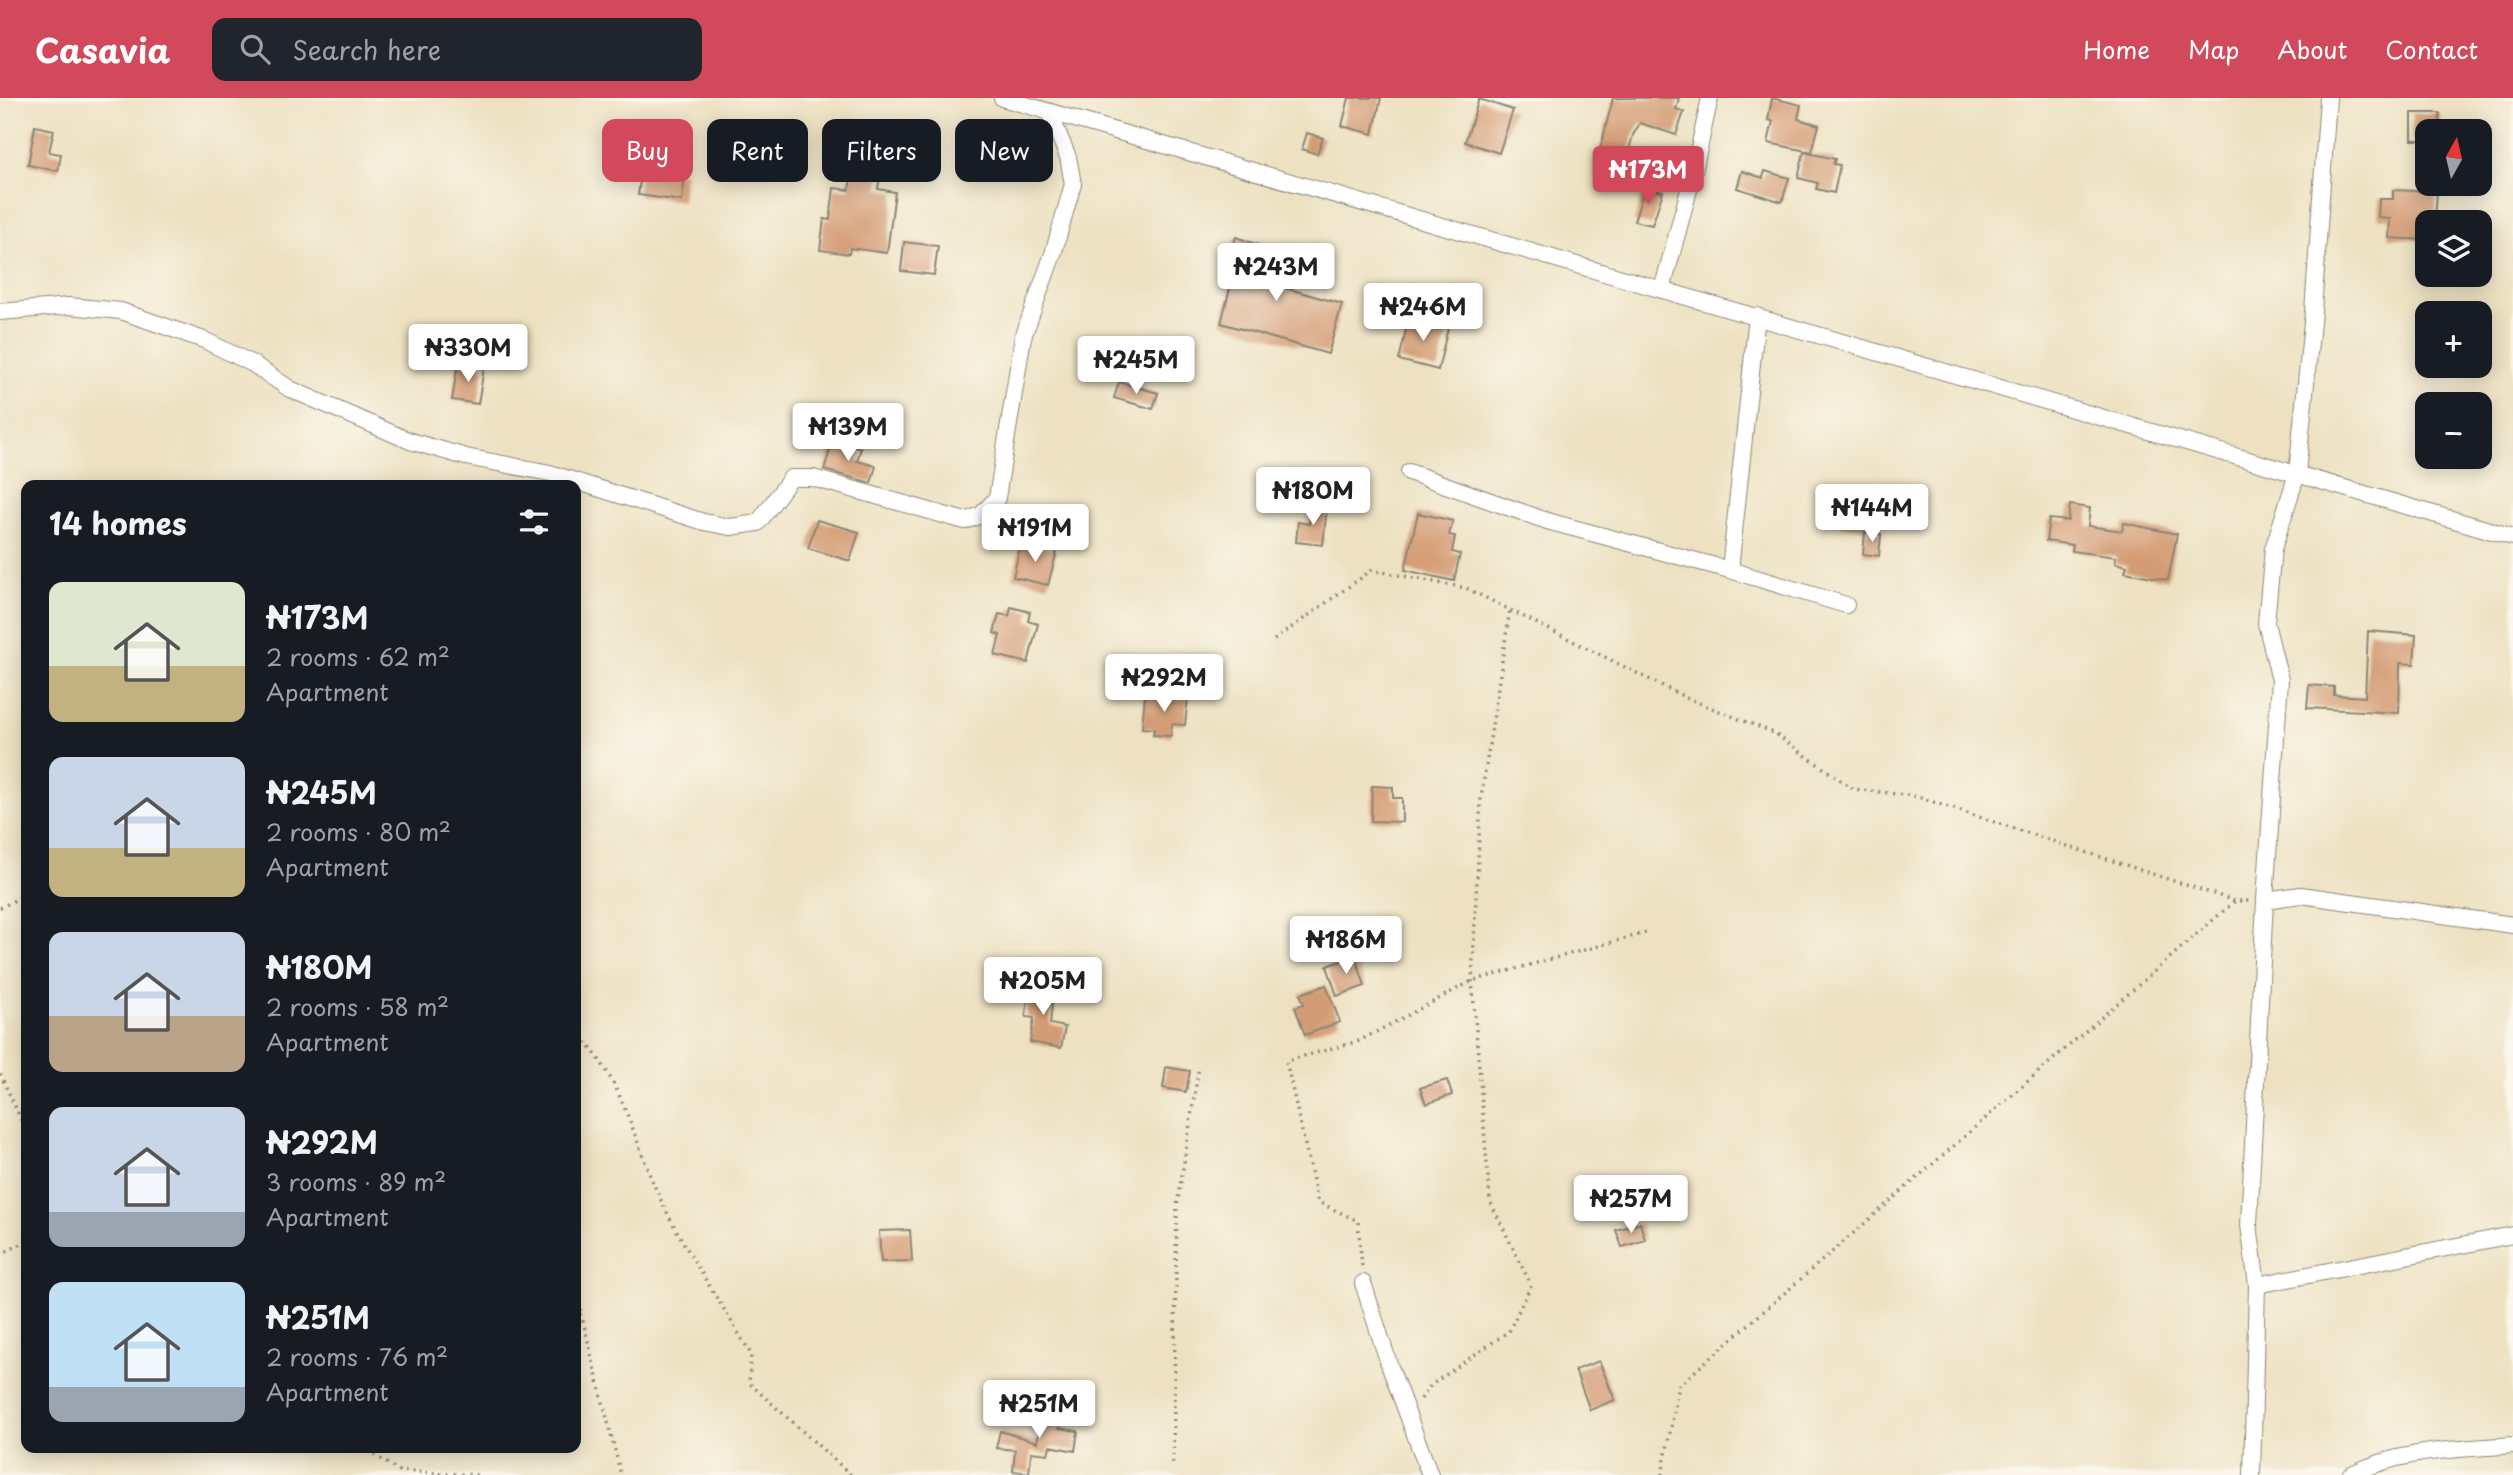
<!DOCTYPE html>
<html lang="en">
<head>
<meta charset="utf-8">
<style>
  :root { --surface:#171b24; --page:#20242c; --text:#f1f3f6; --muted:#9ea1a6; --accent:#d1495b }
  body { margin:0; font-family:"Playpen Sans",sans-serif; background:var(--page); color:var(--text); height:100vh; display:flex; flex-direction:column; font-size:26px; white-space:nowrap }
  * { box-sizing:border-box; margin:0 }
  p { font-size:23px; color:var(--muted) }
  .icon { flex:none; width:38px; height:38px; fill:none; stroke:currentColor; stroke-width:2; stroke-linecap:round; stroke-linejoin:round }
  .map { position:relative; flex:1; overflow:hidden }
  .side { position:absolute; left:21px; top:382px; width:560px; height:973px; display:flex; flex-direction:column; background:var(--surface); border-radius:14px; box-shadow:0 4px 18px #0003 }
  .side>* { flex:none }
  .hud { position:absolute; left:602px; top:21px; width:665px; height:63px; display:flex; gap:14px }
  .needle { width:46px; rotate:8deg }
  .controls { position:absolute; left:2415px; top:21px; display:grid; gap:14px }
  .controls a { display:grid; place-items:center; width:77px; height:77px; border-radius:14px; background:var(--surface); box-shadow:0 4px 18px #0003; font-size:35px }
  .price { position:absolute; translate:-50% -60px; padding:0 16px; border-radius:7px; background:#fff; color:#222; font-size:23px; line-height:46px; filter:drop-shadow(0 2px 4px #0008) }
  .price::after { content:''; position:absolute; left:50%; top:42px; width:21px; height:16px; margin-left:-10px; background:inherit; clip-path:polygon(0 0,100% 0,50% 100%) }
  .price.active { background:var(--accent); color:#fff }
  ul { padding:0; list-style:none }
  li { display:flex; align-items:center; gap:21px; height:175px; padding:0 28px }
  li span { display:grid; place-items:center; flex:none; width:196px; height:140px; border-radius:14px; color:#555 }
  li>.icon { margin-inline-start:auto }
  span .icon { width:84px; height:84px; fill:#fffc; stroke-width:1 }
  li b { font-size:30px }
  h2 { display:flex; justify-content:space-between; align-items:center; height:84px; padding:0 28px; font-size:30px }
  .chip { padding:0 24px; border-radius:14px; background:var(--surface); box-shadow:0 4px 18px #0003; font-size:24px; line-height:63px }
  .chip.active { background:var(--accent); color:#fff }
  header { display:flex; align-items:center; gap:42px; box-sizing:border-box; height:98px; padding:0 35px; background:var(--accent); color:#fff }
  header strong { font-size:33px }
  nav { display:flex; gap:38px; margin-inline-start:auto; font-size:24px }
  .search { width:490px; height:63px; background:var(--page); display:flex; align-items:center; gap:18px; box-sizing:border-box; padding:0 24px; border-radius:14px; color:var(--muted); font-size:26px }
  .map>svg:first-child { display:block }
  .building { fill:#d49c75 }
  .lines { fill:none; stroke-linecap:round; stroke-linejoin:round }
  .minor-casing { stroke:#8c8676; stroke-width:18 }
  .path { stroke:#8c8676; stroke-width:3.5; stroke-dasharray:2 5; stroke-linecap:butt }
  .minor { stroke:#fff; stroke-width:16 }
</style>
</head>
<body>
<header>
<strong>Casavia</strong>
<div class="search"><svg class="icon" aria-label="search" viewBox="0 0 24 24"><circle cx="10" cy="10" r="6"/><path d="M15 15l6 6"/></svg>Search here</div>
<nav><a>Home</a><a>Map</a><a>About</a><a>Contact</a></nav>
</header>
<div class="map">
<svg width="2513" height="1377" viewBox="0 0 2513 1377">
  <rect width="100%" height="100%" fill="#fbf7ec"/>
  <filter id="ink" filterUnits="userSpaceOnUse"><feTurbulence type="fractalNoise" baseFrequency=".0143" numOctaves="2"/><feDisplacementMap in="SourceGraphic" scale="14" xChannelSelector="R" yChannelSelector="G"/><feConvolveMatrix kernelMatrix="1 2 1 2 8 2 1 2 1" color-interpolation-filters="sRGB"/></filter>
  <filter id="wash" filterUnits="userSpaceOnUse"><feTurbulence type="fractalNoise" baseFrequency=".00686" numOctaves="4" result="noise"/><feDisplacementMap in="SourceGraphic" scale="28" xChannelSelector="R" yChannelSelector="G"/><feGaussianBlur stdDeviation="1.57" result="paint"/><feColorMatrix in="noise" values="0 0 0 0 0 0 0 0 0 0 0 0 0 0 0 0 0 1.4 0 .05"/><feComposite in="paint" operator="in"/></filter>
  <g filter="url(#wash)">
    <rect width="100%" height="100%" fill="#ede1c1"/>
    <g id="blocks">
      <g class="building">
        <polygon points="1349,0 1381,0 1373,36 1342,28"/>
        <polygon points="1613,0 1679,0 1676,11 1684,14 1676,37 1640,25 1633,37 1621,82 1594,75"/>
        <polygon points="1772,0 1801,7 1798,21 1819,27 1812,54 1768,45 1773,23 1768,22"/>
        <polygon points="1479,1 1513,12 1499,55 1465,44"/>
        <polygon points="2412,15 2440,15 2439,33 2427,33 2427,42 2412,42"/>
        <polygon points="35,28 54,32 49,54 61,56 58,73 28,67"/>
        <polygon points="1307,35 1323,40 1317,56 1302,51"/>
        <polygon points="1804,54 1835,61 1833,66 1840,67 1834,95 1816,91 1818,85 1798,80"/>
        <polygon points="643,60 669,64 667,73 685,75 682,103 638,97"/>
        <polygon points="852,73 880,77 878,91 895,94 887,155 850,150 849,156 820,152 824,121 830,122 834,90 849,92"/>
        <polygon points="1742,73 1763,80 1765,73 1789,80 1782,104 1737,90"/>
        <polygon points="1645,89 1663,94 1652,127 1634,123"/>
        <polygon points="2393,92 2437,94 2435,124 2427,124 2427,142 2389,140 2390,121 2378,120 2379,101 2393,101"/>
        <polygon points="1236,139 1281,155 1271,186 1342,206 1328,256 1221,225 1238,160 1230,157"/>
        <polygon points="904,144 938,148 934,177 901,173"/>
        <polygon points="1410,216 1433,221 1431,227 1448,230 1438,272 1399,262"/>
        <polygon points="458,265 484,270 478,306 452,302"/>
        <polygon points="1119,284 1158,295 1153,311 1114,300"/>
        <polygon points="833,342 861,350 857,363 876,368 871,385 824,372"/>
        <polygon points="1841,401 1871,403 1869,430 1840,429"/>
        <polygon points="1311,407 1327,409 1323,447 1296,444 1298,424 1309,426"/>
        <polygon points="2070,407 2090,410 2088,428 2122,433 2124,425 2177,436 2168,482 2125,474 2127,468 2115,465 2116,459 2072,453 2073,447 2046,443 2049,421 2068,423"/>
        <polygon points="1418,415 1453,423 1449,437 1455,438 1452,454 1460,456 1454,483 1405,472"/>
        <polygon points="817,422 859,434 850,463 808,450"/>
        <polygon points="1865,434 1881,436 1879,458 1863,456"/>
        <polygon points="1021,444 1057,453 1048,487 1013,479"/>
        <polygon points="1011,509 1030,514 1028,523 1038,526 1028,565 995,557 1000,537 994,535 999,516 1009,518"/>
        <polygon points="2368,533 2416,537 2414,566 2400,565 2399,615 2307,610 2309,587 2334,589 2334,597 2365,599"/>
        <polygon points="1145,597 1188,600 1185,627 1172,626 1171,638 1153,637 1154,631 1142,630"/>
        <polygon points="1372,688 1393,689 1393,700 1402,700 1402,724 1371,723"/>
        <polygon points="1355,858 1365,888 1337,898 1327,868"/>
        <polygon points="1029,886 1054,888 1050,926 1065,929 1061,950 1030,944 1034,920 1026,919"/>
        <polygon points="1326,887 1340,924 1305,937 1295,909 1304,906 1300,896"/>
        <polygon points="1166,969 1190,973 1186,994 1163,990"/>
        <polygon points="1447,982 1452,997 1426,1006 1420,990"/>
        <polygon points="1640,1125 1645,1142 1622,1149 1616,1132"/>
        <polygon points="910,1132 912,1163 881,1164 879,1133"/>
        <polygon points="1599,1263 1615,1302 1590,1312 1575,1272"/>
        <polygon points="1044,1308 1058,1310 1057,1316 1062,1317 1059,1330 1078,1333 1075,1353 1050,1348 1048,1356 1031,1354 1029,1375 1013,1373 1015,1352 996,1350 1000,1333 1037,1344"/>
      </g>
    </g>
  </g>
  <g filter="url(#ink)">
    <use href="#blocks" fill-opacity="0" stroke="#8c8676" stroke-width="2"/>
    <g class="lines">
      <defs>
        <g id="minor">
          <polyline points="1002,0 2513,439"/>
          <polyline points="1662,192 1694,73 1710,0"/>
          <polyline points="0,214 69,208 121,213 204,242 253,266 290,291 410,343 466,359 550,375 704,424 730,429 758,425 791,380 813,380 965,423 981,417 997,400 1023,239 1053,156 1073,86 1068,59 1050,16"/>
          <polyline points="1409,374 1547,423 1730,472 1757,218"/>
          <polyline points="1730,472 1846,507"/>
          <polyline points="2265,802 2301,797 2513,827"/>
          <polyline points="1363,1185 1390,1269 1430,1377"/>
          <polyline points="2257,1187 2513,1137"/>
          <polyline points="2252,1377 2257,1187 2249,1127 2265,802 2280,582 2266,525 2273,451 2297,376 2313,214 2328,0"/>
          <path d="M 2350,1377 C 2401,1351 2457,1352 2513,1347"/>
        </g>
      </defs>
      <use href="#minor" class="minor-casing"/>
      <g class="path">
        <polyline points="1274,542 1372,472 1466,490 1687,600 1774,635 1853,691 1915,698 2235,803 2249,803"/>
        <polyline points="0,810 26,796"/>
        <path d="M 576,934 C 621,977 633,1039 657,1094 C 683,1150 720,1203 751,1256 L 749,1285 L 851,1377"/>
        <polyline points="0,976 26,1032"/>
        <polyline points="0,1156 26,1144"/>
        <polyline points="1362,1168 1358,1123 1318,1104 1286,963 1359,943 1472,883 1649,834"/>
        <polyline points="576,1183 581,1216"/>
        <polyline points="576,1210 582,1219 621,1377"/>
        <polyline points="1421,1301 1431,1287 1509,1233 1531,1187 1490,1103 1472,883 1481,700 1510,511"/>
        <polyline points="363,1349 399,1373 479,1377"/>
        <polyline points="1173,1365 1177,1108 1199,968"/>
        <polyline points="1662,1377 1679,1287 2235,803"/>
      </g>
      <use href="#minor" class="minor"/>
    </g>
  </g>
</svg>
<div class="controls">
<a><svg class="needle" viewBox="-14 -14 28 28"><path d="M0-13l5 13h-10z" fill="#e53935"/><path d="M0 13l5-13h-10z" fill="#9ea1a6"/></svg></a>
<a><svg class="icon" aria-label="layers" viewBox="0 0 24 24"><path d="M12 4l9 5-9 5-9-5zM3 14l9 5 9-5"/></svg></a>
<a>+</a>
<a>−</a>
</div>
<b class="price active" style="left:1648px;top:108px">₦173M</b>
<b class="price" style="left:1276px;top:205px">₦243M</b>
<b class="price" style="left:1423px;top:245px">₦246M</b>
<b class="price" style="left:468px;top:286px">₦330M</b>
<b class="price" style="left:1136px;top:298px">₦245M</b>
<b class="price" style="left:848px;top:365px">₦139M</b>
<b class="price" style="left:1313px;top:429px">₦180M</b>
<b class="price" style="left:1872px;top:446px">₦144M</b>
<b class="price" style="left:1035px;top:466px">₦191M</b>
<b class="price" style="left:1164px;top:616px">₦292M</b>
<b class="price" style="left:1346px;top:878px">₦186M</b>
<b class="price" style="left:1043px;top:919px">₦205M</b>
<b class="price" style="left:1631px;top:1137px">₦257M</b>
<b class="price" style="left:1039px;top:1342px">₦251M</b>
<div class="hud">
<a class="chip active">Buy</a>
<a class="chip">Rent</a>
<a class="chip">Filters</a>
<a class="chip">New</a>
</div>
<section class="side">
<h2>14 homes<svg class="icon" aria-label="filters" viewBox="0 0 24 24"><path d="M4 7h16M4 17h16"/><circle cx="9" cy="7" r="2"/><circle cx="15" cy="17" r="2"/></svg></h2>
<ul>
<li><span style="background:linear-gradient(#dfe7d0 60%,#c2b280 0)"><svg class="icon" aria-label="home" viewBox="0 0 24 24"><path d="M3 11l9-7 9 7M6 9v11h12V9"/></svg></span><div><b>₦173M</b><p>2 rooms · 62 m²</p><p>Apartment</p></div></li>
<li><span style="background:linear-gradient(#c9d6e8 65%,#c2b280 0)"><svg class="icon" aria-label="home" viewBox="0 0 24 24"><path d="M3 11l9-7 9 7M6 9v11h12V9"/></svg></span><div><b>₦245M</b><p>2 rooms · 80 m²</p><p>Apartment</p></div></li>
<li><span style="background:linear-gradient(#c9d6e8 60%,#b9a48a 0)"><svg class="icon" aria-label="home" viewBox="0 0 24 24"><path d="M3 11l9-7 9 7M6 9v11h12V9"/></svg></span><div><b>₦180M</b><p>2 rooms · 58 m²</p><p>Apartment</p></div></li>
<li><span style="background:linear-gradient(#c9d6e8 75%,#9aa5b1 0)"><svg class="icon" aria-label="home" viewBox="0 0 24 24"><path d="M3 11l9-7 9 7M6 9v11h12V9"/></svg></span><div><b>₦292M</b><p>3 rooms · 89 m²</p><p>Apartment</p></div></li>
<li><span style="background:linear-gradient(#bfe0f5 75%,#9aa5b1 0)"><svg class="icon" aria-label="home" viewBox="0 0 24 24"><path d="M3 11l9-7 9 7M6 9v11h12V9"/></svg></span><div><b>₦251M</b><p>2 rooms · 76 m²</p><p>Apartment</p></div></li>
</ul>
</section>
</div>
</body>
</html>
